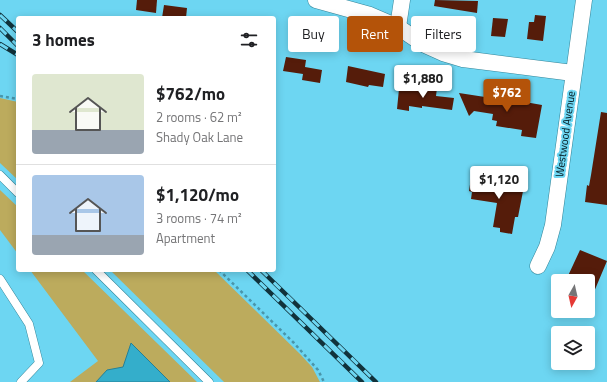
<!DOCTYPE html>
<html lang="en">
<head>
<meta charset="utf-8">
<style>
  :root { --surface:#fff; --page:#f2f2f2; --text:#202124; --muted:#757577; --line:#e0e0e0; --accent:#b45309 }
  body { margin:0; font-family:"Titillium Web",sans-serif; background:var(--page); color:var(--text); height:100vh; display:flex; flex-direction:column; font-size:15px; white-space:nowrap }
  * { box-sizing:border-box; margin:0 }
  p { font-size:13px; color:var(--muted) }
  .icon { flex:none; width:22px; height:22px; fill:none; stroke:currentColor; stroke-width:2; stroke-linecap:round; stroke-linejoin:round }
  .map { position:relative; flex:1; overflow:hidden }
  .sheet { position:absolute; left:16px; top:16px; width:260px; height:256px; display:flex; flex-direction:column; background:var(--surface); border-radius:4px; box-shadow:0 2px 10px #0003 }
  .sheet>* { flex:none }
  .top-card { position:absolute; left:288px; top:16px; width:259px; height:36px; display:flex; gap:8px }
  .needle { width:26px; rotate:188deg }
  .controls { position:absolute; left:551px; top:274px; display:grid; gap:8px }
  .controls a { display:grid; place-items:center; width:44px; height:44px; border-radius:4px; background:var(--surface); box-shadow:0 2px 10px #0003; font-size:20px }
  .price { position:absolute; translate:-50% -34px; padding:0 9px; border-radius:4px; background:#fff; color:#222; font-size:13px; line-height:26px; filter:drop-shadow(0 1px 2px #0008) }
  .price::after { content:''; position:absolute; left:50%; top:24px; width:12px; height:9px; margin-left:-6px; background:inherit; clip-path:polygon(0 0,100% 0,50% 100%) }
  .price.active { background:var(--accent); color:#fff }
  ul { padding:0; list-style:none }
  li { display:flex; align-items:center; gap:12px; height:100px; padding:0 16px }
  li+li { border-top:1px solid var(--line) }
  li span { display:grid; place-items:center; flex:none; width:112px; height:80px; border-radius:4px; color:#555 }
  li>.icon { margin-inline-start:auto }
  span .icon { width:48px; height:48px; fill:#fffc; stroke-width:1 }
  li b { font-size:17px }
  h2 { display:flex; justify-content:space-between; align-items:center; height:48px; padding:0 16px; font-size:17px }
  .chip { padding:0 14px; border-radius:4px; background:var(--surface); box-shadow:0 2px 10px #0003; font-size:14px; line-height:36px }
  .chip.active { background:var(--accent); color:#fff }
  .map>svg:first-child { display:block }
  .green { fill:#bcab5d }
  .water { fill:#34aecb; stroke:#258096 }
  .building { fill:#551c0a }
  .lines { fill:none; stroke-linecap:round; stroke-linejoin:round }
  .lane-casing { stroke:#338599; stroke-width:9 }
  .street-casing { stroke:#338599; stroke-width:17 }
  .path { stroke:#4995aa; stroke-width:2.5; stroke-dasharray:3 3; stroke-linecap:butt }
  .lane { stroke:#fff; stroke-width:8 }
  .street { stroke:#fff; stroke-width:16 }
  .rail-casing { stroke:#11323b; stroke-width:4.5 }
  .rail { stroke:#6dd6f2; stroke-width:3; stroke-dasharray:9; stroke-linecap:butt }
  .labels { text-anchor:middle; stroke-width:4; stroke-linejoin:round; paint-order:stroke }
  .street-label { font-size:11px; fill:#01161c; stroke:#6dd6f2 }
</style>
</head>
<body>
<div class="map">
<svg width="607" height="382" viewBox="0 0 607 382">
  <rect width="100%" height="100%" fill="#6dd6f2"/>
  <g class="green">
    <polygon points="0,98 18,102 18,180 0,163"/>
    <polygon points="0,190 18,207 18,254 0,230"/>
    <polygon points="30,270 82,270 197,382 70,382 98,361"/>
    <polygon points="110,270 214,270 300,354 312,367 320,382 224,382"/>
  </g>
  <polygon class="water" points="131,343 170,382 96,382 107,370 123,367"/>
  <g class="building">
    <polygon points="137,0 157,0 156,13 136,10"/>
    <polygon points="435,0 478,1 477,13 434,6"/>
    <polygon points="164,5 187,8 186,18 162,18"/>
    <polygon points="535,15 546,16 543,41 527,39 529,22 534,22"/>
    <polygon points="493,18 508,19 505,37 491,36"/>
    <polygon points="286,57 306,60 305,67 322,70 320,83 302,80 303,74 283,71"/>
    <polygon points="348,66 385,74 383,87 369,85 368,87 346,82"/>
    <polygon points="411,84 437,88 436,96 454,98 452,110 422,106 422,108 409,106 409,111 397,109 399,89 410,90"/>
    <polygon points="459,93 485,97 484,99 524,105 525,102 542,105 536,138 521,136 522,130 496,126 497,121 492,120 493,114 474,111 469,116"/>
    <polygon points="601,112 607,113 607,205 585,202 587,185 589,186 591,175"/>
    <polygon points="471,178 507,181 507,183 524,186 518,217 515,217 512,234 500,232 500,228 493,227 497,203 471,199 472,192 469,191"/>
    <polygon points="580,250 607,261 588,306 588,281 573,281 567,278"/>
  </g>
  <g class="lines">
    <defs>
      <g id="lane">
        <polyline points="0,175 18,193"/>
        <polyline points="96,270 209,382"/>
        <polyline points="0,279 29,324 39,363 21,382"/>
      </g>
      <g id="street">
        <polyline points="316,0 370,15 398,27 423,44 443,53 463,59 573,73"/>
        <polyline points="398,27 402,0"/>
        <polyline points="538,266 547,247 553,225 584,0"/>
      </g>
    </defs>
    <use href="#lane" class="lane-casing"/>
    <use href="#street" class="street-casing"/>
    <g class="path">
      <polyline points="0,96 18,99"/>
      <polyline points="219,270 294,343 318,370 324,382"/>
    </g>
    <use href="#lane" class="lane"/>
    <use href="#street" class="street"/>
    <defs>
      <g id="rail">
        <polyline points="0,15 18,32"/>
        <polyline points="0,28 18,46"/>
        <polyline points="0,44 18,55"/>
        <polyline points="247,270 362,382"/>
        <polyline points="261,270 376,382"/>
      </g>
    </defs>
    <use href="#rail" class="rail-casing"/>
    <use href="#rail" class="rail"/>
  </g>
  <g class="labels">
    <g class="street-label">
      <text transform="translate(565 134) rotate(-82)" y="4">Westwood Avenue</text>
    </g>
  </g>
</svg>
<div class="controls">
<a><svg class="needle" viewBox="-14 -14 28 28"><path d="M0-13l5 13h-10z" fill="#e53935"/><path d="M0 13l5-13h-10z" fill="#757577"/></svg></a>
<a><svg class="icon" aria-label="layers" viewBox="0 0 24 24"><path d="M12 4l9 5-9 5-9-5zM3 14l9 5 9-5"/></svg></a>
</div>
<b class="price" style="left:423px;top:99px">$1,880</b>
<b class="price active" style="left:507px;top:113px">$762</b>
<b class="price" style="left:499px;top:200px">$1,120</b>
<div class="top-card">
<a class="chip">Buy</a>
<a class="chip active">Rent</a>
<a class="chip">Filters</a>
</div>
<section class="sheet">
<h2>3 homes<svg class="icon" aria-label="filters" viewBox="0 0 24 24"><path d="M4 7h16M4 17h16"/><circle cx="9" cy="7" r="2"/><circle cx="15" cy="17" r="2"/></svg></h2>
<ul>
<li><span style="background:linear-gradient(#dfe7d0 70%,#9aa5b1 0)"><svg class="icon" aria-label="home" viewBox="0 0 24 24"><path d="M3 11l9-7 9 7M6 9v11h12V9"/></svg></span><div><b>$762/mo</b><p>2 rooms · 62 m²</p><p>Shady Oak Lane</p></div></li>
<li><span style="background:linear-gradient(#a9c7e8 75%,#9aa5b1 0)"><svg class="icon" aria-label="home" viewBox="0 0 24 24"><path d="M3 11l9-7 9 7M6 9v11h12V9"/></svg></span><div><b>$1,120/mo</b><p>3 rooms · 74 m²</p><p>Apartment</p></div></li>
</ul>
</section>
</div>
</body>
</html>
